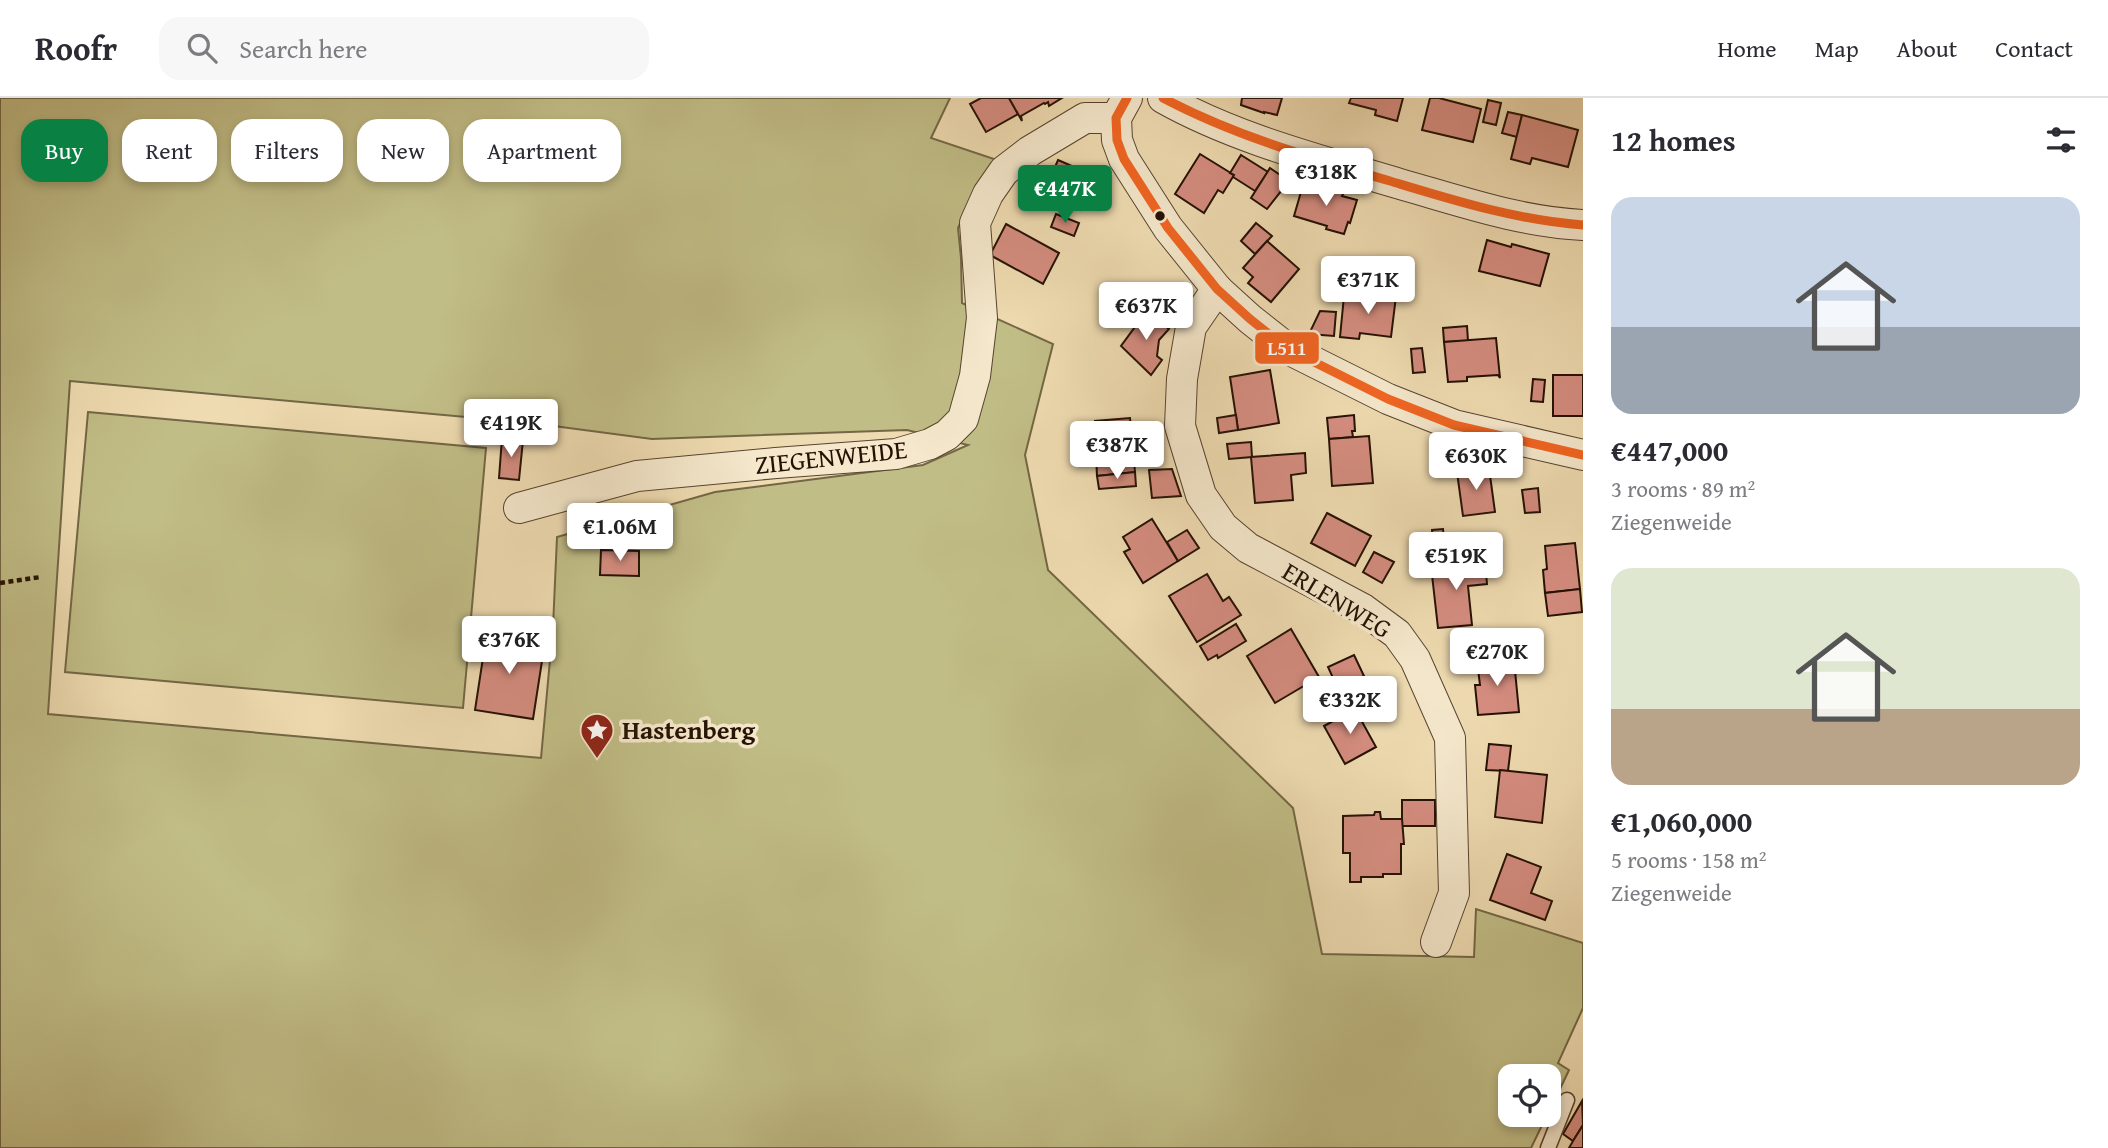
<!DOCTYPE html>
<html lang="en">
<head>
<meta charset="utf-8">
<style>
  :root { --surface:#fff; --page:#f7f7f7; --text:#2b2b33; --muted:#7c7c81; --line:#e1e1e2; --accent:#0b8043 }
  body { margin:0; font-family:"Gentium Book Plus",serif; background:var(--page); color:var(--text); height:100vh; display:flex; flex-direction:column; font-size:26px; white-space:nowrap }
  * { box-sizing:border-box; margin:0 }
  p { font-size:23px; color:var(--muted) }
  .icon { flex:none; width:38px; height:38px; fill:none; stroke:currentColor; stroke-width:2; stroke-linecap:round; stroke-linejoin:round }
  .map { position:relative; flex:1; overflow:hidden }
  .side { display:flex; flex-direction:column; background:var(--surface); width:525px }
  .side>* { flex:none }
  .top-card { position:absolute; left:21px; top:21px; width:665px; height:63px; display:flex; gap:14px }
  .buttons { position:absolute; left:1498px; top:966px; display:grid; gap:14px }
  .buttons a { display:grid; place-items:center; width:63px; height:63px; border-radius:14px; background:var(--surface); box-shadow:0 4px 10px #0003; font-size:35px }
  .price { position:absolute; translate:-50% -60px; padding:0 16px; border-radius:7px; background:#fff; color:#222; font-size:23px; line-height:46px; filter:drop-shadow(0 2px 4px #0008) }
  .price::after { content:''; position:absolute; left:50%; top:42px; width:21px; height:16px; margin-left:-10px; background:inherit; clip-path:polygon(0 0,100% 0,50% 100%) }
  .price.active { background:var(--accent); color:#fff }
  ul { padding:0; list-style:none }
  li { display:grid; align-content:center; gap:14px; height:371px; padding:0 28px }
  li span { display:grid; place-items:center; height:217px; border-radius:21px; color:#555 }
  li>.icon { margin-inline-start:auto }
  span .icon { width:126px; height:126px; fill:#fffc; stroke-width:1 }
  li b { font-size:30px }
  h2 { display:flex; justify-content:space-between; align-items:center; height:84px; padding:0 28px; font-size:30px }
  .pill { padding:0 24px; border-radius:21px; background:var(--surface); box-shadow:0 4px 10px #0003; font-size:24px; line-height:63px }
  .pill.active { background:var(--accent); color:#fff }
  header { display:flex; align-items:center; gap:42px; box-sizing:border-box; height:98px; padding:0 35px; background:var(--surface); border-bottom:2px solid var(--line) }
  header strong { font-size:33px }
  nav { display:flex; gap:38px; margin-inline-start:auto; font-size:24px }
  .search { width:490px; height:63px; background:var(--page); display:flex; align-items:center; gap:18px; box-sizing:border-box; padding:0 24px; border-radius:21px; color:var(--muted); font-size:26px }
  main { display:flex; flex:1; min-height:0 }
  .map>svg:first-child { display:block }
  .green { fill:#c1bd86; stroke:#736745; stroke-width:2; fill-rule:evenodd }
  .building { fill:#d58d80; stroke:#251104; stroke-width:2 }
  .lines { fill:none; stroke-linecap:round; stroke-linejoin:round }
  .lane-casing { stroke:#58442f; stroke-width:17 }
  .street-casing { stroke:#58442f; stroke-width:32 }
  .path { stroke:#251104; stroke-width:4.5; stroke-dasharray:5 3.5; stroke-linecap:butt }
  .lane { stroke:#f5e8cc; stroke-width:14 }
  .street { stroke:#f5e8cc; stroke-width:30 }
  .bus-1-casing { stroke:#f5e8cc; stroke-width:14 }
  .bus-1 { stroke:#f26522; stroke-width:9 }
  .bus-dot { fill:#251104; stroke:#f5e8cc; stroke-width:2.5 }
  .labels { text-anchor:middle; stroke-width:7; stroke-linejoin:round; paint-order:stroke }
  .street-label { font-size:26px; fill:#251104; stroke:#f5e8cc }
  .poi-label { font-size:26px; font-weight:bold; fill:#251104; stroke:#f5e8cc; text-anchor:start }
  .line-badge { stroke:#f5e8cc; stroke-width:2.5 }
  .badge-label { font-size:19px; text-anchor:middle; font-weight:bold; fill:#fff }
</style>
</head>
<body>
<header>
<strong>Roofr</strong>
<div class="search"><svg class="icon" aria-label="search" viewBox="0 0 24 24"><circle cx="10" cy="10" r="6"/><path d="M15 15l6 6"/></svg>Search here</div>
<nav><a>Home</a><a>Map</a><a>About</a><a>Contact</a></nav>
</header>
<main>
<div class="map">
<svg width="1583" height="1050" viewBox="0 0 1583 1050">
  <rect width="100%" height="100%" fill="#efdbb1"/>
  <filter id="stains"><feTurbulence type="fractalNoise" baseFrequency=".00286" numOctaves="4"/><feColorMatrix values="0 0 0 0 .2 0 0 0 0 .09 0 0 0 0 .02 0 0 0 .5 -.17"/></filter>
  <radialGradient id="worn" r=".72"><stop offset=".6" stop-color="#630" stop-opacity="0"/><stop offset="1" stop-color="#630" stop-opacity=".3"/></radialGradient>
  <g class="green">
    <path d="M 0,0 L 950,0 L 931,40 L 997,62 L 976,92 L 958,130 L 961,160 L 962,205 L 1053,246 L 1025,357 L 1048,472 L 1293,710 L 1322,856 L 1474,859 L 1476,811 L 1583,845 L 1583,910 L 1558,965 L 1569,972 L 1549,1014 L 1549,978 L 1510,978 L 1510,1017 L 1547,1017 L 1531,1050 L 0,1050 ZM 70,283 L 531,325 L 652,341 L 907,332 L 968,347 L 923,367 L 715,394 L 557,439 L 553,529 L 541,660 L 48,616 Z"/>
    <polygon points="88,314 486,350 463,610 65,574"/>
  </g>
  <g class="building">
    <polygon points="981,0 1009,0 1018,16 986,34 970,6"/>
    <polygon points="1009,0 1062,0 1049,8 1048,4 1045,6 1044,5 1021,18 1022,23"/>
    <polygon points="1242,0 1282,0 1277,17 1264,14 1264,15 1241,7"/>
    <polygon points="1351,0 1403,0 1397,23 1375,17 1376,12 1349,5"/>
    <polygon points="1430,0 1439,0 1481,11 1473,44 1422,32"/>
    <polygon points="1488,2 1501,5 1496,27 1483,24"/>
    <polygon points="1508,14 1522,17 1517,39 1502,35"/>
    <polygon points="1522,17 1578,32 1568,69 1532,60 1530,66 1511,61"/>
    <polygon points="1200,56 1234,77 1223,95 1218,92 1204,115 1175,96"/>
    <polygon points="1241,57 1268,74 1255,93 1233,79 1234,77 1230,75"/>
    <polygon points="1058,62 1081,72 1076,84 1090,90 1080,112 1043,97"/>
    <polygon points="1270,70 1289,83 1267,111 1251,100"/>
    <polygon points="1303,87 1328,94 1329,90 1344,94 1342,98 1357,102 1350,125 1348,124 1344,136 1326,131 1327,128 1294,118"/>
    <polygon points="1056,116 1079,125 1074,138 1051,129"/>
    <polygon points="1256,125 1272,138 1255,156 1241,143"/>
    <polygon points="1006,126 1059,155 1043,186 990,157"/>
    <polygon points="1487,142 1511,149 1512,146 1549,156 1540,188 1479,173"/>
    <polygon points="1267,143 1299,171 1271,204 1248,185 1253,179 1243,170"/>
    <polygon points="1363,194 1396,198 1391,239 1360,235 1359,241 1340,239 1344,198 1363,200"/>
    <polygon points="1320,213 1336,214 1334,238 1309,236"/>
    <polygon points="1146,214 1169,231 1159,242 1157,258 1162,262 1151,277 1121,248"/>
    <polygon points="1467,228 1468,243 1444,244 1443,230"/>
    <polygon points="1496,240 1500,280 1498,277 1467,279 1467,283 1448,284 1444,244"/>
    <polygon points="1422,250 1425,274 1413,275 1411,251"/>
    <polygon points="1270,272 1279,325 1238,332 1230,279"/>
    <rect x="1553" y="277" width="30" height="41"/>
    <polygon points="1533,281 1545,282 1543,304 1531,303"/>
    <polygon points="1236,317 1238,332 1219,335 1217,320"/>
    <polygon points="1354,317 1355,333 1352,333 1353,339 1329,341 1327,320"/>
    <polygon points="1130,320 1135,374 1097,378 1096,357 1098,357 1095,323"/>
    <polygon points="1369,338 1373,385 1332,388 1329,341"/>
    <polygon points="502,340 523,342 519,382 499,380"/>
    <polygon points="1251,344 1252,359 1229,361 1227,346"/>
    <polygon points="1305,355 1306,375 1291,377 1293,402 1255,405 1251,359"/>
    <polygon points="1489,370 1495,414 1463,418 1457,374"/>
    <polygon points="1172,371 1181,398 1152,400 1149,372"/>
    <polygon points="1135,374 1136,388 1099,391 1097,378"/>
    <polygon points="1538,390 1540,414 1525,415 1522,392"/>
    <polygon points="1327,415 1371,438 1355,468 1311,445"/>
    <polygon points="1152,421 1178,463 1143,485 1124,454 1130,451 1123,439"/>
    <polygon points="1443,431 1445,453 1434,454 1432,432"/>
    <polygon points="1187,432 1199,450 1178,463 1167,444"/>
    <polygon points="1575,445 1580,491 1545,495 1543,472 1547,471 1545,448"/>
    <polygon points="601,452 639,453 639,478 600,477"/>
    <polygon points="1374,454 1394,464 1382,485 1363,474"/>
    <polygon points="1485,463 1487,486 1468,488 1472,527 1438,530 1431,468"/>
    <polygon points="1207,476 1223,503 1229,499 1241,517 1197,544 1169,498"/>
    <polygon points="1580,491 1582,514 1548,518 1545,495"/>
    <polygon points="1236,526 1246,543 1218,560 1217,557 1208,562 1200,548"/>
    <polygon points="488,527 505,529 503,544 544,550 533,621 475,612"/>
    <polygon points="1291,531 1319,579 1275,605 1247,558"/>
    <polygon points="1354,557 1364,578 1338,591 1328,569"/>
    <polygon points="1488,562 1489,564 1514,562 1519,614 1478,617 1475,587 1480,587 1477,563"/>
    <polygon points="1355,611 1376,649 1345,666 1324,628"/>
    <polygon points="1489,646 1511,648 1508,673 1486,672"/>
    <polygon points="1500,672 1547,677 1542,725 1495,719"/>
    <rect x="1402" y="702" width="33" height="26"/>
    <polygon points="1375,714 1380,714 1381,721 1402,721 1404,746 1401,746 1401,776 1383,776 1383,779 1361,779 1361,784 1350,784 1350,755 1343,755 1343,718 1374,717"/>
    <polygon points="1507,756 1541,769 1531,795 1552,803 1545,822 1490,802"/>
    <polygon points="1582,1003 1583,1027 1573,1043 1563,1036"/>
    <polygon points="1583,1027 1583,1050 1569,1050 1573,1043"/>
  </g>
  <g class="lines">
    <defs>
      <polyline id="lane" points="1548,1050 1567,1002"/>
      <g id="street">
        <polyline points="1127,0 1116,20 1117,42 1124,61 1168,130 1217,191 1250,221 1288,251 1388,301 1454,327 1583,357"/>
        <path d="M 1163,0 C 1236,41 1320,62 1400,86 C 1460,103 1520,124 1583,127"/>
        <polyline points="1217,191 1191,229 1182,281 1180,328 1201,397 1223,429 1248,450 1363,511 1397,536 1415,561 1450,640 1454,795 1436,844"/>
        <polyline points="519,410 637,378 776,365 896,356 930,346 947,337 963,321 975,278 982,220 975,125 988,96 1004,73 1030,53 1085,20 1116,20"/>
      </g>
    </defs>
    <use href="#lane" class="lane-casing"/>
    <use href="#street" class="street-casing"/>
    <polyline class="path" points="0,485 41,479"/>
    <use href="#lane" class="lane"/>
    <use href="#street" class="street"/>
    <defs>
      <g id="bus-1">
        <polyline points="1127,0 1116,20 1117,42 1124,61 1168,130 1217,191 1250,221 1288,251 1388,301 1454,327 1583,357"/>
        <path d="M 1163,0 C 1235,38 1312,60 1390,83 C 1453,102 1516,122 1583,127"/>
      </g>
    </defs>
    <use href="#bus-1" class="bus-1-casing"/>
    <use href="#bus-1" class="bus-1"/>
  </g>
  <defs>
    <symbol id="sight-pin" viewBox="-11 -11 22 30"><path d="M0 17L-7.5 6A9.5 9.5 0 1 1 7.5 6Z" fill="#8f2418" stroke="#f5e8cc"/><path d="M0-6L1.8-2.2L6-1.7L2.9 1.2L3.7 5.4L0 3.3L-3.7 5.4L-2.9 1.2L-6-1.7L-1.8-2.2Z" fill="#fff"/></symbol>
  </defs>
  <g fill-rule="evenodd">
    <use href="#sight-pin" x="578" y="613" width="38" height="52"/>
  </g>
  <circle class="bus-dot" cx="1160" cy="118" r="6"/>
  <g class="labels">
    <g class="street-label">
      <text transform="translate(831 359) rotate(-6)" y="9">ZIEGENWEIDE</text>
      <text transform="translate(1337 502) rotate(31)" y="9">ERLENWEG</text>
    </g>
    <g class="poi-label">
      <text x="622" y="641">Hastenberg</text>
    </g>
  </g>
  <rect class="line-badge" x="1254" y="233" width="66" height="34" rx="7" fill="#f26522"/>
  <g class="badge-label">
    <text x="1287" y="257">L511</text>
  </g>
  <rect width="100%" height="100%" filter="url(#stains)"/>
  <rect width="100%" height="100%" fill="url(#worn)"/>
</svg>
<div class="buttons">
<a><svg class="icon" aria-label="locate" viewBox="0 0 24 24"><circle cx="12" cy="12" r="6"/><path d="M12 2v4M12 18v4M2 12h4M18 12h4"/></svg></a>
</div>
<b class="price" style="left:1326px;top:110px">€318K</b>
<b class="price active" style="left:1065px;top:127px">€447K</b>
<b class="price" style="left:1368px;top:218px">€371K</b>
<b class="price" style="left:1146px;top:244px">€637K</b>
<b class="price" style="left:511px;top:361px">€419K</b>
<b class="price" style="left:1117px;top:383px">€387K</b>
<b class="price" style="left:1476px;top:394px">€630K</b>
<b class="price" style="left:620px;top:465px">€1.06M</b>
<b class="price" style="left:1456px;top:494px">€519K</b>
<b class="price" style="left:509px;top:578px">€376K</b>
<b class="price" style="left:1497px;top:590px">€270K</b>
<b class="price" style="left:1350px;top:638px">€332K</b>
<div class="top-card">
<a class="pill active">Buy</a>
<a class="pill">Rent</a>
<a class="pill">Filters</a>
<a class="pill">New</a>
<a class="pill">Apartment</a>
</div>
</div>
<section class="side">
<h2>12 homes<svg class="icon" aria-label="filters" viewBox="0 0 24 24"><path d="M4 7h16M4 17h16"/><circle cx="9" cy="7" r="2"/><circle cx="15" cy="17" r="2"/></svg></h2>
<ul>
<li><span style="background:linear-gradient(#c9d6e8 60%,#9aa5b1 0)"><svg class="icon" aria-label="home" viewBox="0 0 24 24"><path d="M3 11l9-7 9 7M6 9v11h12V9"/></svg></span><div><b>€447,000</b><p>3 rooms · 89 m²</p><p>Ziegenweide</p></div></li>
<li><span style="background:linear-gradient(#dfe7d0 65%,#b9a48a 0)"><svg class="icon" aria-label="home" viewBox="0 0 24 24"><path d="M3 11l9-7 9 7M6 9v11h12V9"/></svg></span><div><b>€1,060,000</b><p>5 rooms · 158 m²</p><p>Ziegenweide</p></div></li>
</ul>
</section>
</main>
</body>
</html>
